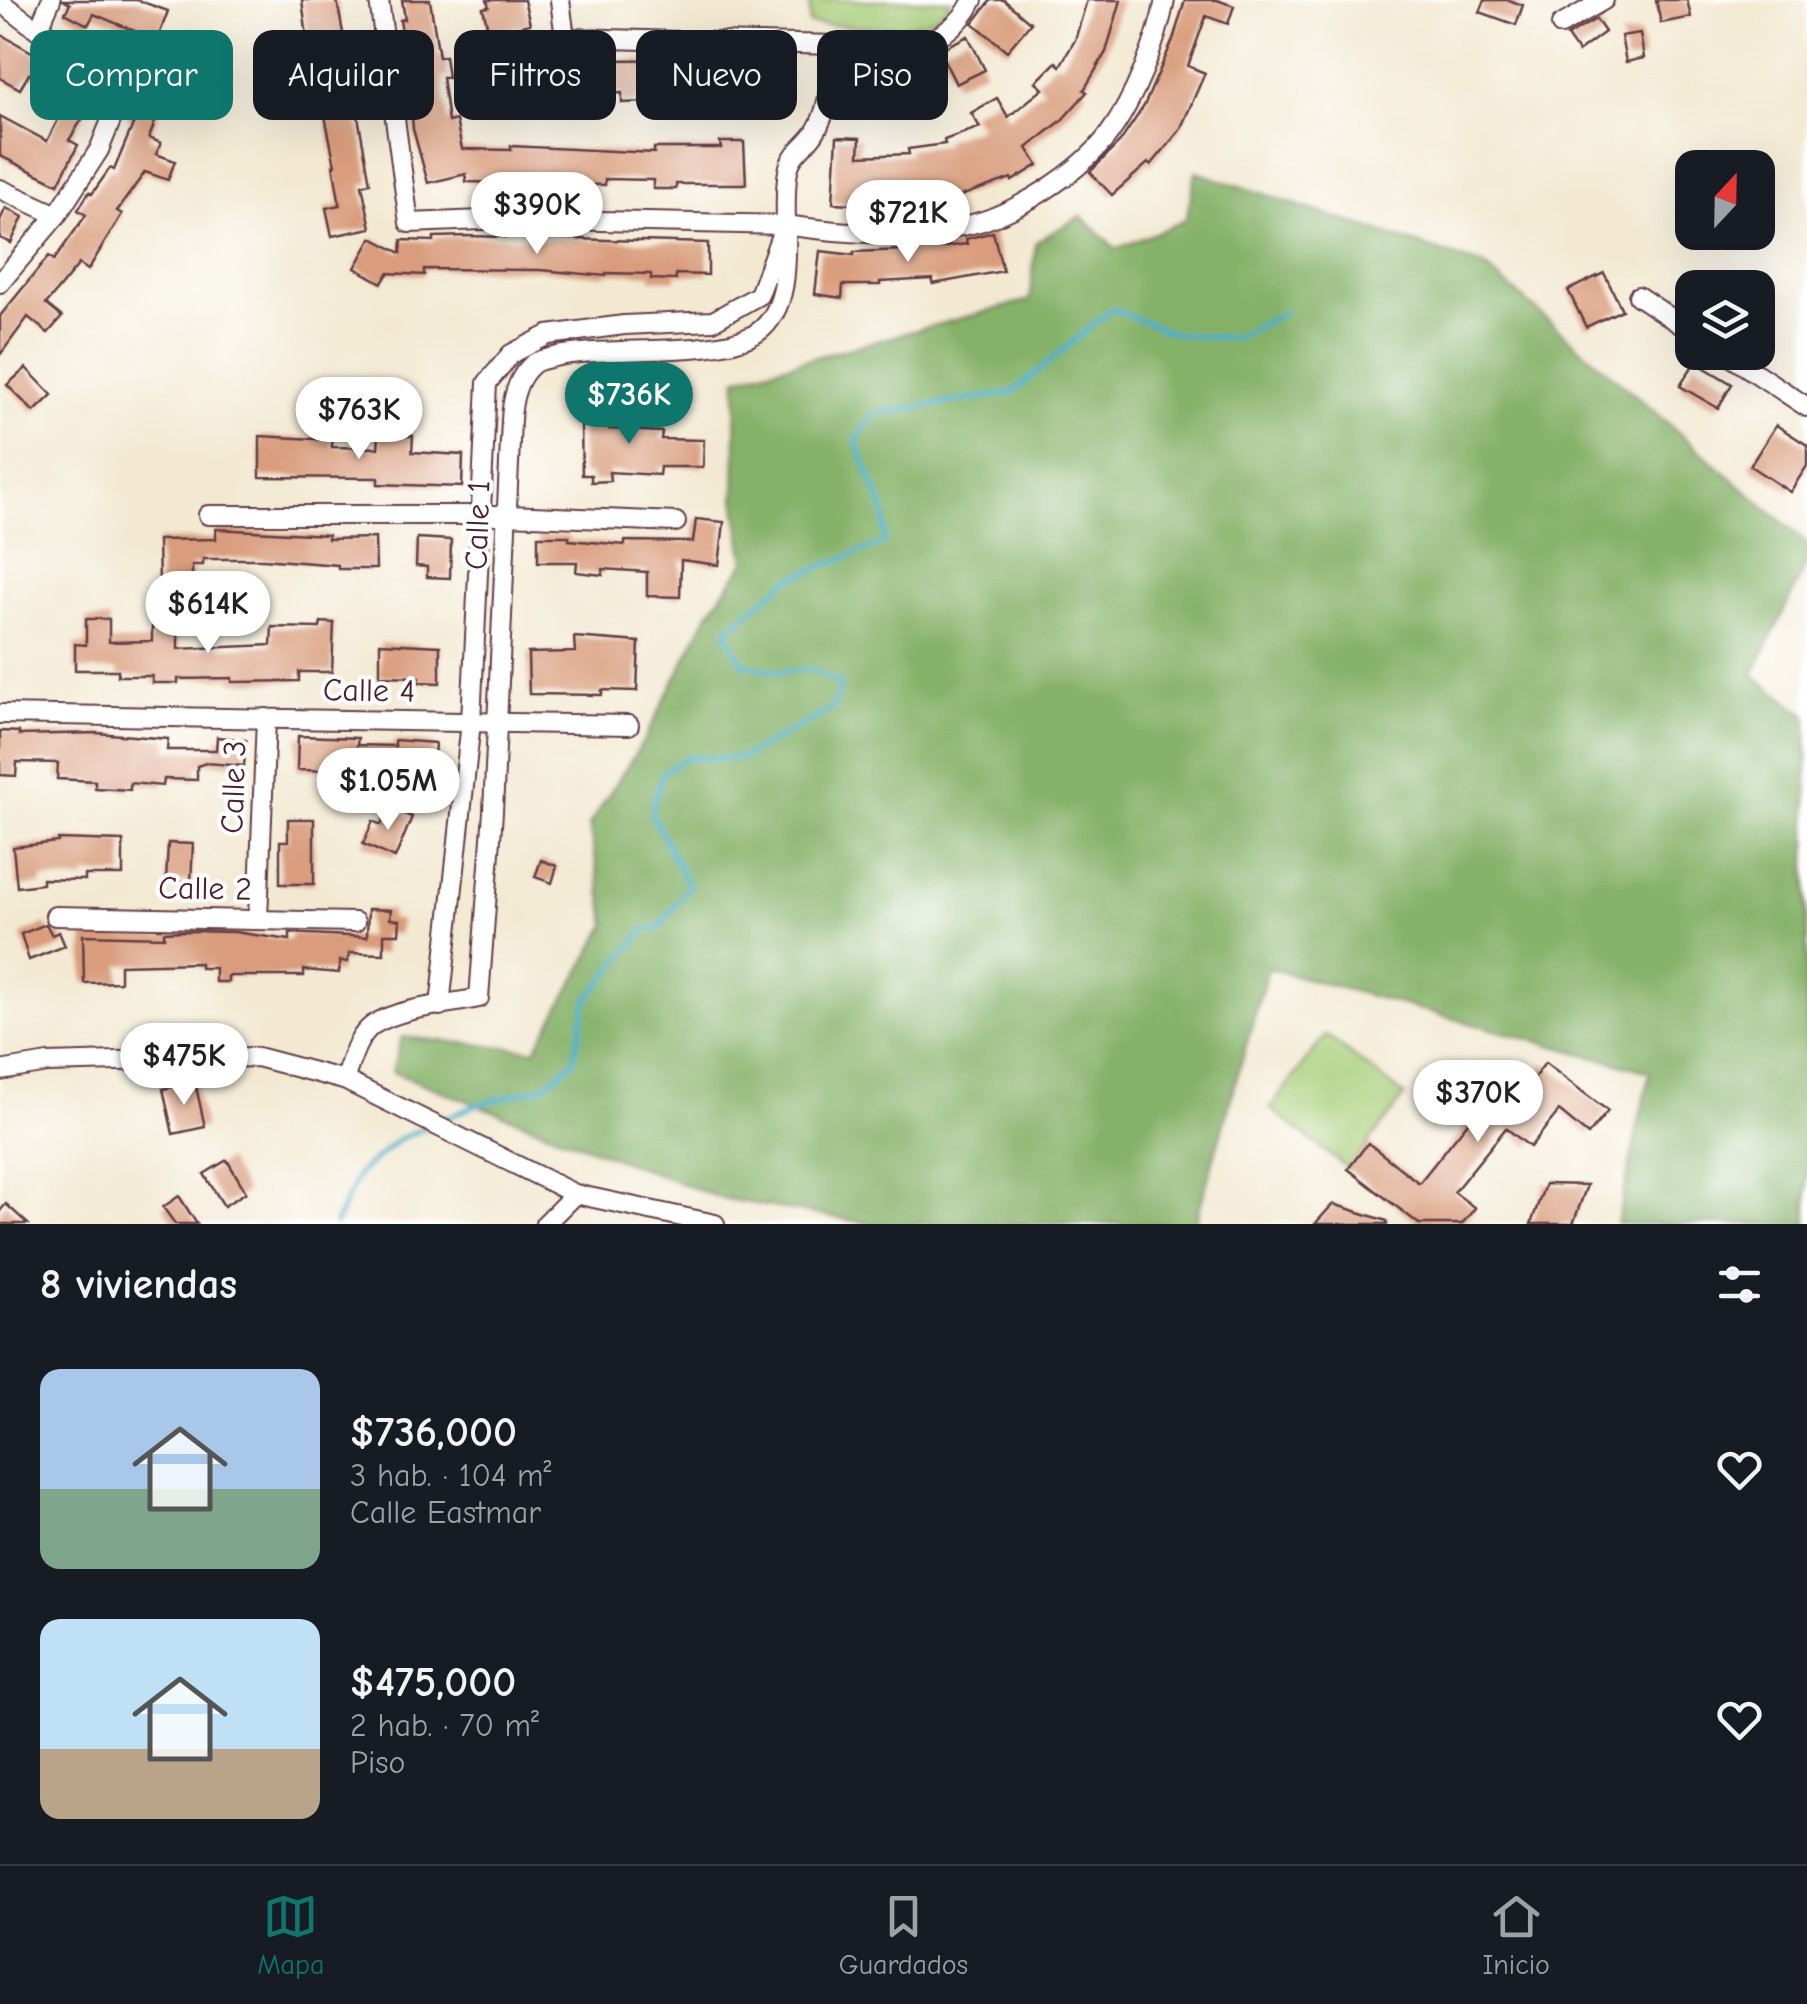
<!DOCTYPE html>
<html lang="es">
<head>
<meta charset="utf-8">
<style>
  :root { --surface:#171b24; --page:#242831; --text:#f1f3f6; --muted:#9ea1a6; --line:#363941; --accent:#0f766e }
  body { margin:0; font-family:"Comic Neue",sans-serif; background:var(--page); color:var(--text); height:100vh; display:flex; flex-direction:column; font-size:38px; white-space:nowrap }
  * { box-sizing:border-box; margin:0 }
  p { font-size:32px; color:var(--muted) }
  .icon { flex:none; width:55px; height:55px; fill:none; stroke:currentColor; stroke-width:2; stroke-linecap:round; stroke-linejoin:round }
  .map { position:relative; height:1224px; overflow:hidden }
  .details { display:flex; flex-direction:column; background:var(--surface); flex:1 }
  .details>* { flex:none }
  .hud { position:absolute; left:30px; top:30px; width:1000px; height:90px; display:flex; gap:20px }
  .needle { width:65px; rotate:22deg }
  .buttons { position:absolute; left:1675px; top:150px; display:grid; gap:20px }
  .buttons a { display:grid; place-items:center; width:100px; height:100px; border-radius:20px; background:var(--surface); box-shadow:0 10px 40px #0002; font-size:50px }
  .price { position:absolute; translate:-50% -85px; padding:0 22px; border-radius:35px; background:#fff; color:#222; font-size:32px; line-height:65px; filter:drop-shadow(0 2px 5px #0008) }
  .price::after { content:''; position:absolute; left:50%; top:60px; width:30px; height:22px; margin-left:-15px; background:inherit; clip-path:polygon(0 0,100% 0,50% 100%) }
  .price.on { background:var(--accent); color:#fff }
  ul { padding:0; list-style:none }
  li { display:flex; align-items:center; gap:30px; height:250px; padding:0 40px }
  li span { display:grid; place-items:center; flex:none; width:280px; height:200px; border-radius:20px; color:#555 }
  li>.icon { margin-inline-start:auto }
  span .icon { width:120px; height:120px; fill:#fffc; stroke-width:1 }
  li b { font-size:42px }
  h2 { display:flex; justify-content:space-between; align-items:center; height:120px; padding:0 40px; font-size:42px }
  .pill { padding:0 35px; border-radius:20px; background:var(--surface); box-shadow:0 10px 40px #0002; font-size:35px; line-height:90px }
  .pill.on { background:var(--accent); color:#fff }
  .tab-bar { display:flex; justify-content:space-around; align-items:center; height:140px; border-top:2px solid var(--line); background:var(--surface); font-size:28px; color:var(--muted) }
  .tab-bar a { display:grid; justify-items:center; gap:5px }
  .tab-bar .on { color:var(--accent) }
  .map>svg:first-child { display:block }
  .green { fill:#a7ce78; stroke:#787652; stroke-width:2.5 }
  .forest { fill:#85b168; stroke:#68684a; stroke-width:2.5 }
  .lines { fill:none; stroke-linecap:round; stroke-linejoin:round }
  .stream { stroke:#4ab0c9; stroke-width:5 }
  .building { fill:#d99c7c }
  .minor-casing { stroke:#633d44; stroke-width:22 }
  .minor { stroke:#fff; stroke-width:18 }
  .labels { text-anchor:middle; stroke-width:8; stroke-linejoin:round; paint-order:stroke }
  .street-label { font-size:32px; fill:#4a1f2b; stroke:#fff }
</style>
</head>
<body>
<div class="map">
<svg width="1807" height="1224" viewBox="0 0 1807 1224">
  <rect width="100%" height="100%" fill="#fff"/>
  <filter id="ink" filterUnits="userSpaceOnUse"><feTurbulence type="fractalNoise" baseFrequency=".01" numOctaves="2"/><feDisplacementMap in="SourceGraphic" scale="20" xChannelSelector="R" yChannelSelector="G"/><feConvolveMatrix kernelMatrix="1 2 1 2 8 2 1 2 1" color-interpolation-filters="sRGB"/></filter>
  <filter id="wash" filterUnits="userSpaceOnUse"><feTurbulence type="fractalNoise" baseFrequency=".0048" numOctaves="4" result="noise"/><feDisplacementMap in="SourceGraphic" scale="40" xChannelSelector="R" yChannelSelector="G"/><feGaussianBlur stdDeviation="2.25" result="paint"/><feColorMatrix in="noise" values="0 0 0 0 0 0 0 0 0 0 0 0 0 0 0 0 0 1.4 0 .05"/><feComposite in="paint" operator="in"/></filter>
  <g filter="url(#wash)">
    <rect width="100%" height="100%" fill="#f3e9d2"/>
    <g class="green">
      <path d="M 810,0 L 951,0 C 947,6 941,14 935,17 C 905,34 843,25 809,24 Z"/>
      <polygon points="1326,1035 1405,1096 1348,1169 1270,1108"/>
    </g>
    <polygon class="forest" points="1196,172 1485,266 1807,543 1807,563 1753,675 1807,715 1807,1224 1617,1224 1650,1072 1268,968 1195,1224 872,1224 720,1198 392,1072 402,1037 535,1050 607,924 589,825 645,739 707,616 745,562 735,498 737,378 1030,300 1036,242 1081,216 1116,249 1186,220"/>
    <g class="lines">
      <g class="stream">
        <polyline points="439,1121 476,1105 542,1087 573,1062 587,1000 645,929 658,929 689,887 651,813 663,773 685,758 741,758 832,709 841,685 812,669 779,672 743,664 726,631 789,579 884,543 885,513 856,441 874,414 1012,393 1112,309 1175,334 1234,338 1285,312"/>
        <polyline points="335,1224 359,1173 399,1139 429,1126"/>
      </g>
    </g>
    <g id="blocks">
      <g class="building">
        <polygon points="63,0 137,0 168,11 158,38 169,46 159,61 140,47 147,36 94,14 88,25 65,13 70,4"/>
        <polygon points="302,0 337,0 370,183 362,185 371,228 332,236 326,208 340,205 333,165 335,165 312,52 309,52"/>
        <polygon points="402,0 430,0 439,57 445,56 448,77 442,77 448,122 456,120 462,149 511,150 511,146 654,153 654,148 721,148 720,142 744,142 746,184 676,184 676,189 653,189 653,180 605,179 605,185 466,182 466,174 428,183 413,129 410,89 415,89 409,45 404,45 400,20 405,19"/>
        <polygon points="487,0 524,0 530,24 489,33 483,8 489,7"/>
        <polygon points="991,0 1004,0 1031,23 1007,51 973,23"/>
        <polygon points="1087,0 1121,0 1106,52 1084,90 1087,92 1061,121 1027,148 1038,165 1012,181 1011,178 946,201 947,206 918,210 917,206 871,208 871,205 833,203 837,137 860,138 859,156 909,154 908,149 945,144 944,140 980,127 971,113 997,98 1008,117 1043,89 1036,82 1056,62 1060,66 1075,40"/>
        <polygon points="1185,0 1217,0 1234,6 1228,24 1206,16 1188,66 1205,73 1180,130 1151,165 1148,163 1112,195 1090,172 1120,142 1144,106 1173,40"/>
        <polygon points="1485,0 1508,0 1523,5 1516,25 1480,12"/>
        <polygon points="1656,0 1687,0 1691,17 1661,23"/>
        <polygon points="1596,19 1605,32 1578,52 1567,36"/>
        <polygon points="1640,33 1644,58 1626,62 1621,36"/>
        <polygon points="0,34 46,60 51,51 74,64 66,78 96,97 69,140 78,145 58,184 0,156 0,116 47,141 62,112 55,107 64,93 29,74 20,89 0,78"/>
        <polygon points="968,36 985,70 956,84 939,50"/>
        <polygon points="521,46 544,73 548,60 568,66 560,93 523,81 508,94 489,71"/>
        <polygon points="582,55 606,55 606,60 715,59 715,62 781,59 782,91 725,95 691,95 691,91 645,92 646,102 622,103 622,93 583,94"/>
        <polygon points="930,58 936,96 902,101 902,98 852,97 852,62 901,63"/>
        <polygon points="172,61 208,75 199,99 162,85"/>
        <polygon points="136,93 162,103 149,138 161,143 156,154 175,161 168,180 145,172 117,211 122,214 88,270 79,264 46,304 62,317 48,333 28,317 0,355 0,316 49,256 54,260 86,215 78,210 89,192 92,194 110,168 114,170 134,122 126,119"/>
        <polygon points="6,208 23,217 11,243 0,238 0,220"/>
        <polygon points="993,232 1003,271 933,284 933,279 880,282 880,285 843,285 842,298 815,294 820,251 854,255 854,252 930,249 967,244 966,239"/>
        <polygon points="468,236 708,243 708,275 676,274 676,280 651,279 651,274 606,273 606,276 540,270 424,269 424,275 388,273 382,283 355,268 372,238 401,253 402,240 434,241 434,237"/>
        <polygon points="1604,273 1622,310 1586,327 1568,290"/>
        <polygon points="1695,362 1732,384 1718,408 1680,386"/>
        <polygon points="26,368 52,395 34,412 7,385"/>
        <polygon points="585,388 603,388 603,420 609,421 609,429 662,432 661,439 704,440 703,467 660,467 659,475 609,472 610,481 591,482 591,475 582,475 581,426 584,426"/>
        <polygon points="1776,425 1807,445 1807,466 1790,492 1750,466"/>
        <polygon points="379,435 413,436 412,452 463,455 462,487 378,484 378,478 260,477 260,436 332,440 332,447 378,448"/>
        <polygon points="696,519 724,522 719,565 681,560 680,597 647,596 647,572 603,569 603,575 576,572 577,562 538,562 538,536 569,536 569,540 625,545 625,541 693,542"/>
        <polygon points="216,529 328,535 328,539 375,538 376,569 338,569 338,565 262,559 203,559 203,565 192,565 192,583 159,584 158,540 216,539"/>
        <polygon points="417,538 451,540 450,578 427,577 427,567 416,566"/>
        <polygon points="86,619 109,619 109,642 152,641 152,627 178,627 178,649 271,645 272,627 320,628 321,622 334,623 332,672 299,672 299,681 232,682 232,678 178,679 178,683 152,683 152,676 118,676 118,670 75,670 75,644 86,645"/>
        <polygon points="574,637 639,642 637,691 602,690 602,695 529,694 528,653 575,652"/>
        <polygon points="380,643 440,646 440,683 418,682 419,677 380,676"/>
        <polygon points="0,731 19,732 19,735 97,733 168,739 167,750 216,750 217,737 246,740 244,766 206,763 197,766 197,780 164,779 163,786 130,783 130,790 95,788 95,781 57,779 58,763 17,762 16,776 0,775"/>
        <polygon points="298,736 358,738 357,745 395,746 395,740 435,743 433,774 371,769 370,785 343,784 343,771 297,770"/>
        <polygon points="388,807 412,817 395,858 363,844 373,821 381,825"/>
        <polygon points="288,819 314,819 314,884 280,884 280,841 288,841"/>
        <polygon points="58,839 123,841 123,875 85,875 85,880 42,879 42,884 17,887 13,847 58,842"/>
        <polygon points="168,843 193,844 191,882 166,881"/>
        <polygon points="541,860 557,866 552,883 535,877"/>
        <polygon points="368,909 391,910 390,919 400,920 399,934 384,934 384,954 349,953 348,962 340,961 339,973 304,970 304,976 228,976 228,982 215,982 215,968 200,968 200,963 120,965 120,982 84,983 83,935 164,937 164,932 183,931 234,932 290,940 290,933 367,937"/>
        <polygon points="46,924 52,935 59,932 65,946 29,960 21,934"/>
        <polygon points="1545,1063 1608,1111 1588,1135 1559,1111 1530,1147 1506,1128 1454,1192 1475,1208 1462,1224 1419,1224 1348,1169 1368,1143 1419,1183 1509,1071 1528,1086"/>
        <polygon points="195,1082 205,1127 173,1134 163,1089"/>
        <polygon points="227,1160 246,1192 224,1206 204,1174"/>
        <polygon points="1545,1184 1587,1185 1573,1224 1531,1224"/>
        <polygon points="179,1196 197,1224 175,1224 163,1207"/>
        <polygon points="6,1204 28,1224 0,1224 0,1211"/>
        <polygon points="1333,1204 1387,1221 1387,1224 1315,1224"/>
      </g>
    </g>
  </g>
  <g filter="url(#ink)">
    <use href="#blocks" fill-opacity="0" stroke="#633d44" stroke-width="2.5"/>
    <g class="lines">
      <defs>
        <g id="minor">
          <path d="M 379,0 L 409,223 L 507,219 L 785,225 C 846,234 908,238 968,225 C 1014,215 1081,172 1109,134 C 1134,100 1157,42 1165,0"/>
          <path d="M 560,0 L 564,31 L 570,38 L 908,47 C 936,41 960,27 973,0"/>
          <polyline points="0,2 38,30 117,73 125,86 99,150 57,215 0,283"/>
          <polyline points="1561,25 1604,0"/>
          <polyline points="38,30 51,0"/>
          <polyline points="0,189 57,215"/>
          <polyline points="1638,296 1692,332"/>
          <polyline points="1724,352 1807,407"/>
          <polyline points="208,515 508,515 676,522"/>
          <polyline points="0,714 629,725"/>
          <polyline points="55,916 355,922"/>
          <polyline points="258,919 266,718"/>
          <polyline points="440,1006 471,722 487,383 511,354 548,335 624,325 713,321 759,295 781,235"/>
          <polyline points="0,1071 48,1063 257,1057 344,1080 575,1194 715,1224"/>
          <path d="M 344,1080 C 351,1062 356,1037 373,1025 C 401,1007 447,1005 479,998 L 493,812 L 511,420 C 512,400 516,378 533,364 C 538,360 547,359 554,357 C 606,345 721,358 758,332 C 802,300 779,217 788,171 C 791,153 804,148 814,134 C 831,109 830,74 833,45"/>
          <polyline points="545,1224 575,1194"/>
        </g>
      </defs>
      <use href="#minor" class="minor-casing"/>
      <use href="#minor" class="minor"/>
    </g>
  </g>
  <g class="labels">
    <g class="street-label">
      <text transform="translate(477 525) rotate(-88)" y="11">Calle 1</text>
      <text transform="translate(369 690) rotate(1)" y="11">Calle 4</text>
      <text transform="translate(233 787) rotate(-88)" y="11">Calle 3</text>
      <text transform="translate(205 888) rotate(1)" y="11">Calle 2</text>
    </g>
  </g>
</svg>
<div class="buttons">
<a><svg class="needle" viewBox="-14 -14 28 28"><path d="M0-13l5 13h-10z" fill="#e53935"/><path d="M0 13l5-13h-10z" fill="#9ea1a6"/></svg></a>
<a><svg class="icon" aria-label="layers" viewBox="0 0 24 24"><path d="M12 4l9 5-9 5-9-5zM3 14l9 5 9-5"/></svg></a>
</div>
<b class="price" style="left:537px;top:257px">$390K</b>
<b class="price" style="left:908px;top:265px">$721K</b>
<b class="price on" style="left:629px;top:447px">$736K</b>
<b class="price" style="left:359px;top:462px">$763K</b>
<b class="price" style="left:208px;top:656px">$614K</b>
<b class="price" style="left:388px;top:833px">$1.05M</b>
<b class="price" style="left:184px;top:1108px">$475K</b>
<b class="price" style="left:1478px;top:1145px">$370K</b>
<div class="hud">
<a class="pill on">Comprar</a>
<a class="pill">Alquilar</a>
<a class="pill">Filtros</a>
<a class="pill">Nuevo</a>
<a class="pill">Piso</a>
</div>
</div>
<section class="details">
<h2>8 viviendas<svg class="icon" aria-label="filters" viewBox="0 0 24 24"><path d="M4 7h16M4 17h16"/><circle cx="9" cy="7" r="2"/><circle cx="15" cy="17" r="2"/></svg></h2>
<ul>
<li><span style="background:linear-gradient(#a9c7e8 60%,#7fa58c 0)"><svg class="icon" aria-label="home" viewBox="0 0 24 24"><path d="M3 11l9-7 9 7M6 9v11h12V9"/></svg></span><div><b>$736,000</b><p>3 hab. · 104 m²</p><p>Calle Eastmar</p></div><svg class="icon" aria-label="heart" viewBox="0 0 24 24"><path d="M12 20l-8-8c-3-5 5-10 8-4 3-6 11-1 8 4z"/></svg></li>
<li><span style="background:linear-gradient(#bfe0f5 65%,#b9a48a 0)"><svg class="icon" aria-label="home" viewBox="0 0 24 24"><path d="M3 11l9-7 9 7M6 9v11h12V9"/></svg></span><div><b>$475,000</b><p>2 hab. · 70 m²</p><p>Piso</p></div><svg class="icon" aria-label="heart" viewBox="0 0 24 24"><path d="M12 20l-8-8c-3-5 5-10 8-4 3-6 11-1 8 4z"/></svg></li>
</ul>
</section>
<nav class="tab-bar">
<a class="on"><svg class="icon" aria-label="map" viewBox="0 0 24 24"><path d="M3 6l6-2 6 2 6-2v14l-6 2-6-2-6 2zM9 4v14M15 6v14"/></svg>Mapa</a>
<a><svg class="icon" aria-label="saved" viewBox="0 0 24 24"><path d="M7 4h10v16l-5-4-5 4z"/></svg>Guardados</a>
<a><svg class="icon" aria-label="home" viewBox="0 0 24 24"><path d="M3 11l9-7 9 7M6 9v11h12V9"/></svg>Inicio</a>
</nav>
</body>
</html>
